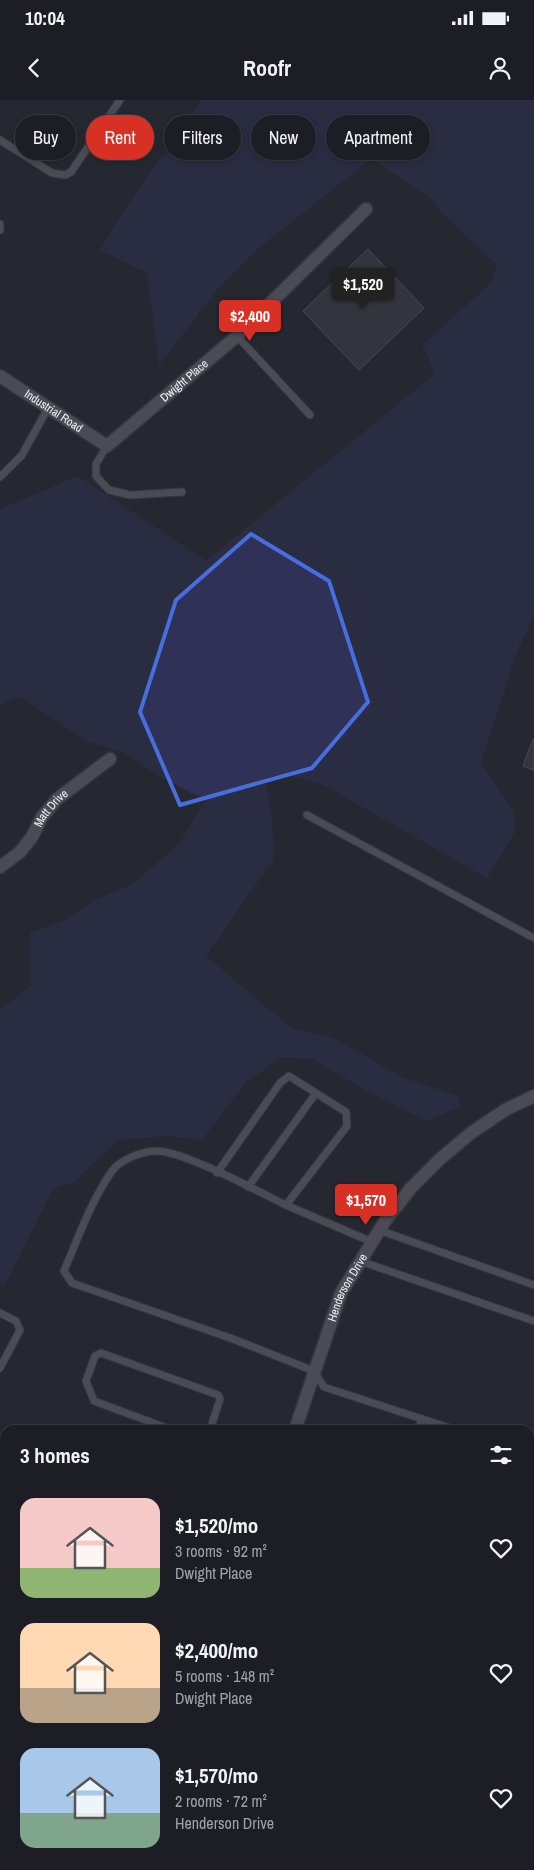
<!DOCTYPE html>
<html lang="en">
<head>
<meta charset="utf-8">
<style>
  :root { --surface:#1d1e25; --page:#25272d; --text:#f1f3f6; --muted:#a0a2a7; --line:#3b3c42; --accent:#d93025 }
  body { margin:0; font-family:"Archivo Narrow",sans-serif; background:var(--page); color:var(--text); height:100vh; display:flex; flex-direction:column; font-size:19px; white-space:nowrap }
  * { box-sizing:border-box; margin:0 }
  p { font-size:16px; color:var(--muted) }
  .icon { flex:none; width:28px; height:28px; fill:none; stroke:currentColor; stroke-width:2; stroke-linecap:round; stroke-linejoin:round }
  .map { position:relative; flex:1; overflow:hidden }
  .drawer { position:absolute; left:0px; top:1325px; width:535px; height:445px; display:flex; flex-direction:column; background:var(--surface); border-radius:15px 15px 0 0; box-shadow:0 2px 8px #0003,0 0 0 1px var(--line) }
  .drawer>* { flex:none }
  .banner { position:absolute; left:15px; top:15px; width:505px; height:45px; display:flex; gap:10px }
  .price { position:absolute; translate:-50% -42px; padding:0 11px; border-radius:5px; background:var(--accent); color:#fff; font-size:16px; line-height:32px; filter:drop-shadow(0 1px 2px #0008) }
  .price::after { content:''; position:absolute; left:50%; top:30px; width:15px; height:11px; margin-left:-8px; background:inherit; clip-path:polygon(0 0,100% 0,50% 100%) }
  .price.on { background:#222; color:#fff }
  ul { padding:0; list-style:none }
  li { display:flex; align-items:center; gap:15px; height:125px; padding:0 20px }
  li span { display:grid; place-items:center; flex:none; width:140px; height:100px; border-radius:15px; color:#555 }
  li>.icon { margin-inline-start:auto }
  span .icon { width:60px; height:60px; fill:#fffc; stroke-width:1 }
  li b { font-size:21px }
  h2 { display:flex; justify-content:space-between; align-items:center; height:60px; padding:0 20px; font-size:21px }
  .chip { padding:0 18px; border-radius:22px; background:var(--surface); box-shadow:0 2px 8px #0003,0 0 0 1px var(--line); font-size:18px; line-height:45px }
  .chip.on { background:var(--accent); color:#fff }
  .status { display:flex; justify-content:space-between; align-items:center; height:35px; padding:0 25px; background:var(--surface); direction:ltr }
  .status svg { height:14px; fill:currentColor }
  header { display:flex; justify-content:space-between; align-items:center; height:65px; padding:0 20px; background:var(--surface); font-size:22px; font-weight:800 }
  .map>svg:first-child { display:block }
  .green { fill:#2f3157 }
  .building { fill:#44454f; stroke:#6e707a }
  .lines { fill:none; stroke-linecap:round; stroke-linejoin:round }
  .service-casing { stroke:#45454d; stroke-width:9 }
  .minor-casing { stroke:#45454d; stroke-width:15 }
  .tertiary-casing { stroke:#45454d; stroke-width:15 }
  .service { stroke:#757781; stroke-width:7 }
  .minor { stroke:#757781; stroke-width:12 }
  .tertiary { stroke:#757781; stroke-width:12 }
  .marked { fill:none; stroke:#476ede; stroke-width:4; stroke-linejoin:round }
  .labels { text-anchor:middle; stroke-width:5; stroke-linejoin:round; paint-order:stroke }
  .street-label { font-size:12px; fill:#eeeef4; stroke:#1d1e27 }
</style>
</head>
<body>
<div class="status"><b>10:04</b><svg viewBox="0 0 49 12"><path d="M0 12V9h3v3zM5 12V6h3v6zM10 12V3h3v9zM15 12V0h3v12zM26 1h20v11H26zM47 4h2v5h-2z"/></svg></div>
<header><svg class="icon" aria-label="back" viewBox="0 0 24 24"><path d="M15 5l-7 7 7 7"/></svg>Roofr<svg class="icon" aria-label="person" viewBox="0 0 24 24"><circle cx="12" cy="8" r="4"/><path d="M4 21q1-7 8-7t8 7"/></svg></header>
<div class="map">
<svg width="534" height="1770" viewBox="0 0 534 1770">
  <rect width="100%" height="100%" fill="#272831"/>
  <g class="green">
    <polygon points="202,0 534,0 534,516 516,554 481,663 513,710 516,730 487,778 324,685 283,674 265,679 272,718 274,758 206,856 291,928 333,938 404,978 458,996 461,1006 427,1021 360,987 313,959 282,957 246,982 202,1040 168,1036 118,1040 75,1081 52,1090 5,1185 0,1183 0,910 31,885 30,833 65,820 96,800 134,783 179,744 206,700 161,677 125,653 87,641 19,596 0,605 0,409 78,376 206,461 435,274 423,245 491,183 497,165 438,109 430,97 371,59 261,146 217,190 159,265 147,173 100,150 127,106"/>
    <polygon points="534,1523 534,1618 530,1616 530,1535"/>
  </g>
  <g class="building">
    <polygon points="368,149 424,208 359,270 303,211"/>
    <polygon points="533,639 534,639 534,670 523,666"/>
  </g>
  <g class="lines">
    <defs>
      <g id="service">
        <polyline points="0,40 52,73 65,75 71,72 120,0"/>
        <polyline points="0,124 0,130"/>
        <polyline points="237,236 310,315"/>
        <polyline points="107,346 96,364 96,376 109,390 130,395 182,392"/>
        <polyline points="0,377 22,355 48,308"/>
        <polyline points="307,715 534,838"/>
        <polyline points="217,1073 280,983 289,976 346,1012 347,1026 286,1105 372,1142"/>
        <polyline points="248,1087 316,993"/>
        <path d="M 286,1105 C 259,1092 182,1050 156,1051 C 142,1051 120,1060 112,1071 C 91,1101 78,1138 64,1171 L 72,1183 L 233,1239 L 314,1271 L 324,1287 L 456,1330"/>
        <polyline points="379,1130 534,1185"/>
        <polyline points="360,1161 534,1221"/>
        <polyline points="0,1213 16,1221 20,1230 0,1268"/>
        <polyline points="172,1330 94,1301 86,1281 95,1256 101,1253 218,1295 220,1299 210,1330"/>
        <polyline points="418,1330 422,1319"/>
        <polyline points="30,1765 33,1770"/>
        <polyline points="8,1770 11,1765"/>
      </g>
      <g id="minor">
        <path id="s1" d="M 0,276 L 107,346 L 237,236 L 366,109"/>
        <path id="s2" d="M 0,767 L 20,752 L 32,737 L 42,717 L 57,699 L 110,659"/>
        <path id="s3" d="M 295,1330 L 341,1193 L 385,1121 L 411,1088 L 440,1059 L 471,1033 L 505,1010 L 534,996"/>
        <polyline points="0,1574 5,1566"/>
        <polyline points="0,1637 5,1639"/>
        <polyline points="388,1770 390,1765"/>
      </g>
      <g id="tertiary">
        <polyline points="0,1494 5,1497"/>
        <polyline points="530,1708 534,1709"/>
      </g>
    </defs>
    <use href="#service" class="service-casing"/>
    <use href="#minor" class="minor-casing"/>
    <use href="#tertiary" class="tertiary-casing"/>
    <use href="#service" class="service"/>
    <use href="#minor" class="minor"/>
    <use href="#tertiary" class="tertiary"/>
  </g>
  <path d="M0 0H534V1770H0ZM 251,434 L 329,481 L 368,602 L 312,668 L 180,705 L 140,612 L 176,500 Z" fill="#272831" fill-opacity=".55" fill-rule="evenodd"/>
  <path class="marked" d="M 251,434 L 329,481 L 368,602 L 312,668 L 180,705 L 140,612 L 176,500 Z"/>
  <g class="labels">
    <g class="street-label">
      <text dy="4" stroke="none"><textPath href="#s1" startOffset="229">Dwight Place</textPath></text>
      <text dy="4" stroke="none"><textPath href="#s1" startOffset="64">Industrial Road</textPath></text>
      <text dy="4" stroke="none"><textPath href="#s2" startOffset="79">Matt Drive</textPath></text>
      <text dy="4" stroke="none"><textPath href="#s3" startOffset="152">Henderson Drive</textPath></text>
    </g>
  </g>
</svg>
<b class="price on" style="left:363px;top:210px">$1,520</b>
<b class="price" style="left:250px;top:242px">$2,400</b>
<b class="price" style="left:366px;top:1126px">$1,570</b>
<div class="banner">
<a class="chip">Buy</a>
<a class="chip on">Rent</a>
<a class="chip">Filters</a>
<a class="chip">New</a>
<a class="chip">Apartment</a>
</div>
<section class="drawer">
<h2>3 homes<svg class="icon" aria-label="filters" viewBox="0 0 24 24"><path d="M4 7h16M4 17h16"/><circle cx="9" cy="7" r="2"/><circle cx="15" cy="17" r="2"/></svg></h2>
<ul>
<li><span style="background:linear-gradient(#f6c9c9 70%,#8fb573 0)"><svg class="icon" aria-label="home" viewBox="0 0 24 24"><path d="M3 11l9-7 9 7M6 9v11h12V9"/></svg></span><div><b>$1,520/mo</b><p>3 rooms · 92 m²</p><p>Dwight Place</p></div><svg class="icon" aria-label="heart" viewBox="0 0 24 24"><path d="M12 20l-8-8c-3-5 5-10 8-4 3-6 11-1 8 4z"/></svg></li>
<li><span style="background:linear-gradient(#ffd9b3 65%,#b9a48a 0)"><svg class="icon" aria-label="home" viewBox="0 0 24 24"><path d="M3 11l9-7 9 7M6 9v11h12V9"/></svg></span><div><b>$2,400/mo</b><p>5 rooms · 148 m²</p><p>Dwight Place</p></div><svg class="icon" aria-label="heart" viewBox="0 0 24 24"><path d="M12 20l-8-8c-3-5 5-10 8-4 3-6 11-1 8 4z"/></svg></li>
<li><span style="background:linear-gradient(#a9c7e8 65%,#7fa58c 0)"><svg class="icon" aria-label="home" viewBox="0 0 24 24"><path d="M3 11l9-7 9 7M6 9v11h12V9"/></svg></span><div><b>$1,570/mo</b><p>2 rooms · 72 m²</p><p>Henderson Drive</p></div><svg class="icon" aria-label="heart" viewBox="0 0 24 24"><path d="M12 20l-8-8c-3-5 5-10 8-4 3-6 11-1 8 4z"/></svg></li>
</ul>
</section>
</div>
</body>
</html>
